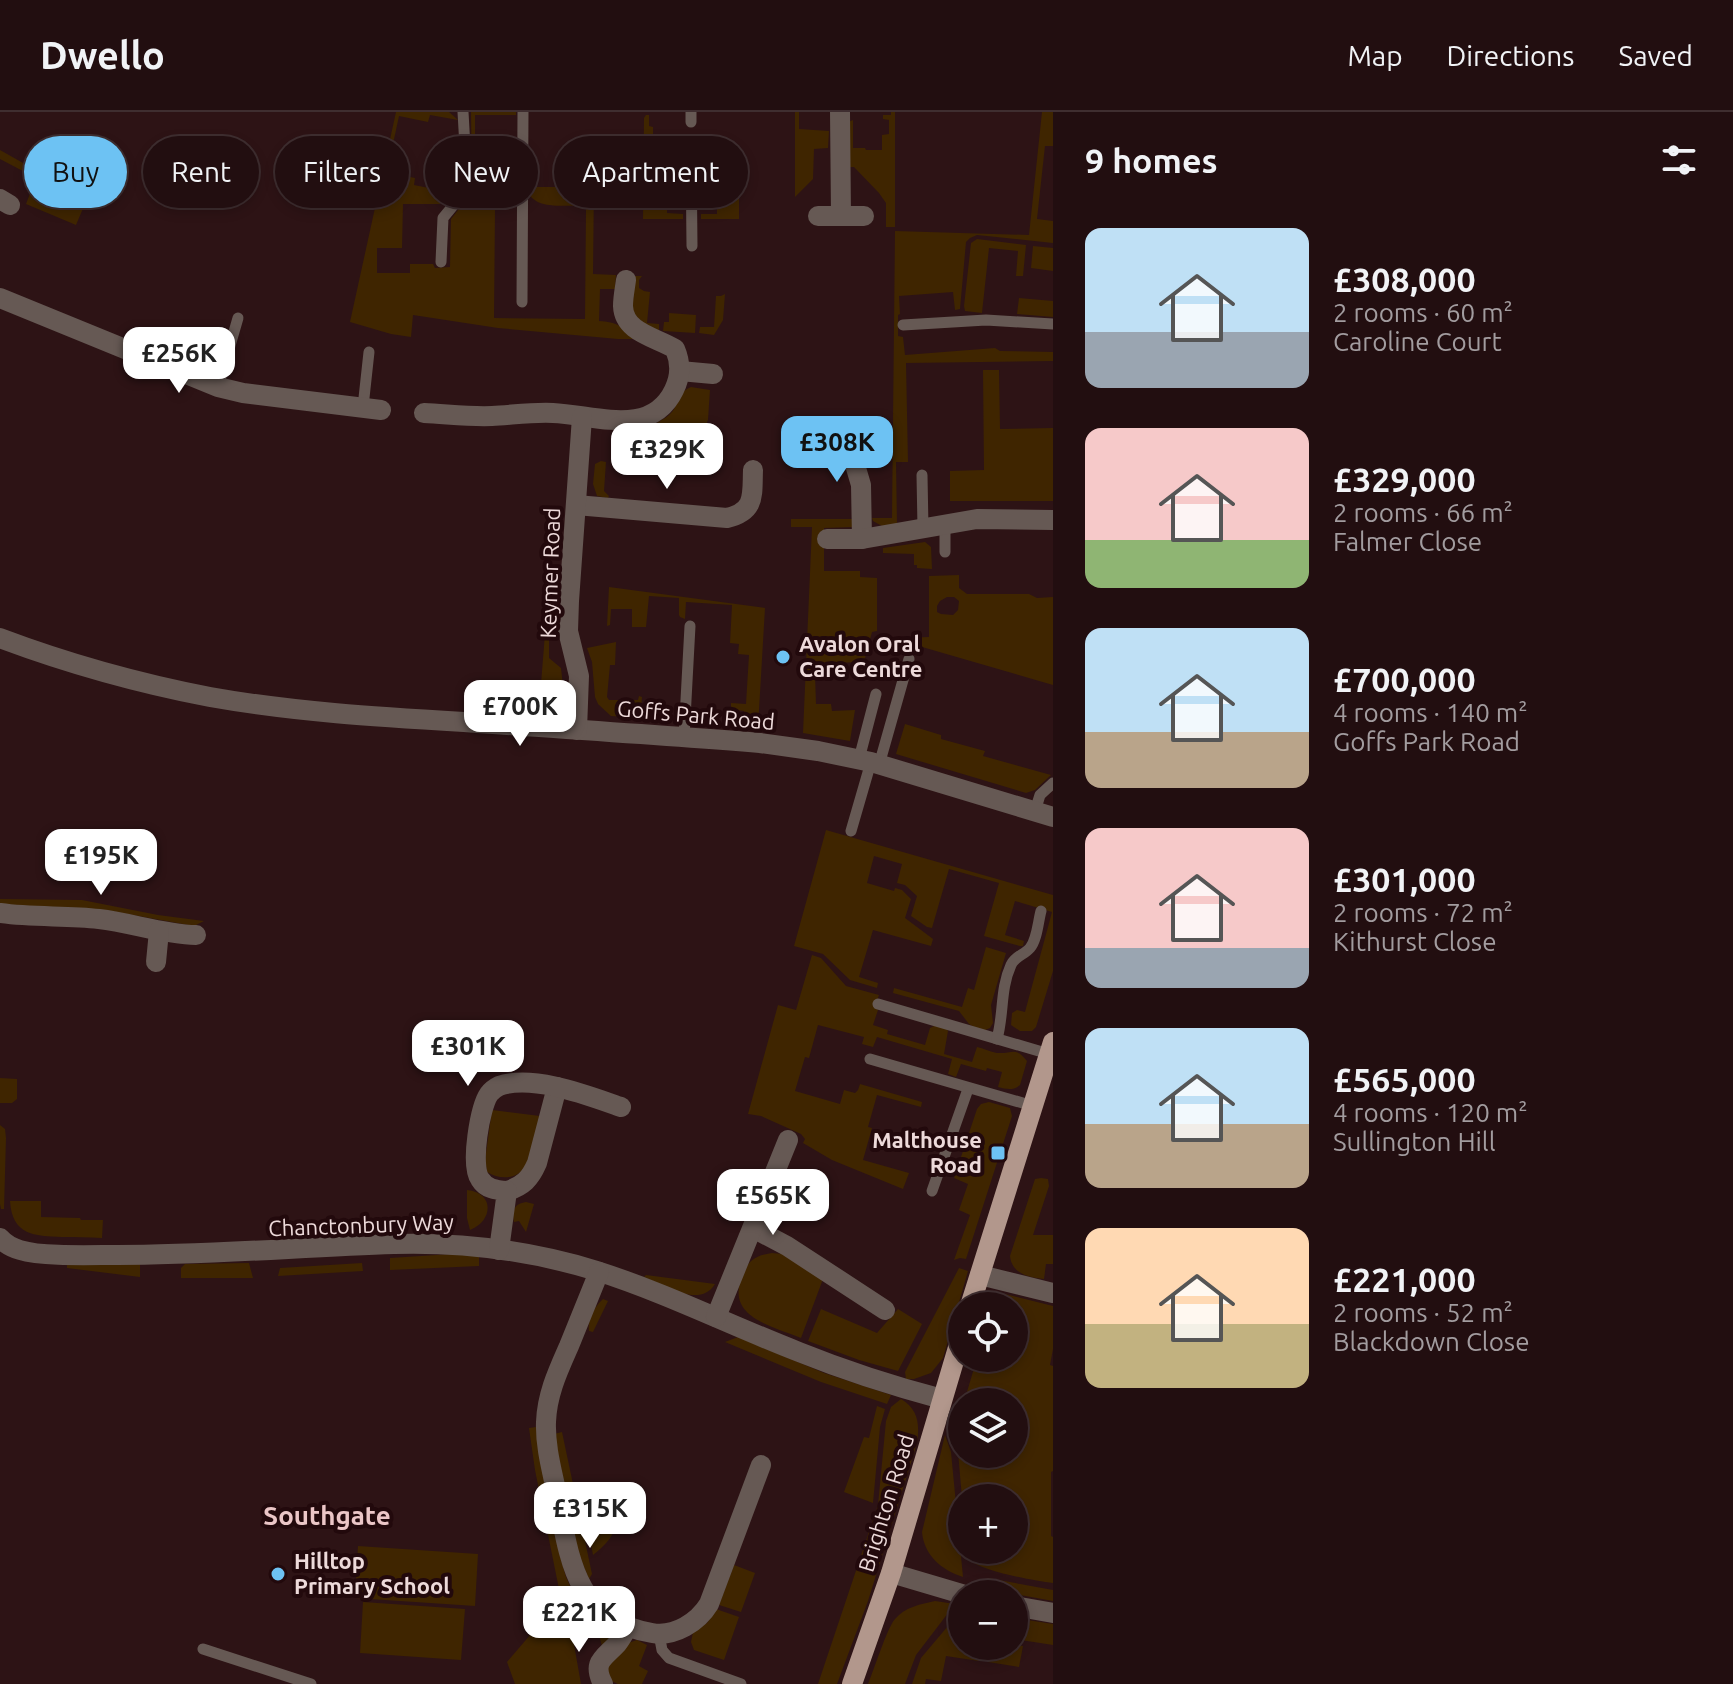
<!DOCTYPE html>
<html lang="en">
<head>
<meta charset="utf-8">
<style>
  :root { --surface:#220e10; --page:#2a1719; --text:#f1f3f6; --muted:#a29c9f; --line:#3f2e30; --accent:#6dc2f3 }
  body { margin:0; font-family:Ubuntu,sans-serif; background:var(--page); color:var(--text); height:100vh; display:flex; flex-direction:column; font-size:30px; white-space:nowrap }
  * { box-sizing:border-box; margin:0 }
  p { font-size:26px; color:var(--muted) }
  .icon { flex:none; width:44px; height:44px; fill:none; stroke:currentColor; stroke-width:2; stroke-linecap:round; stroke-linejoin:round }
  .map { position:relative; flex:1; overflow:hidden }
  .panel { display:flex; flex-direction:column; background:var(--surface); width:680px }
  .panel>* { flex:none }
  .hud { position:absolute; left:24px; top:24px; width:760px; height:72px; display:flex; gap:16px }
  .fabs { position:absolute; left:948px; top:1180px; display:grid; gap:16px }
  .fabs a { display:grid; place-items:center; width:80px; height:80px; border-radius:50%; background:var(--surface); box-shadow:0 4px 12px #0003,0 0 0 2px var(--line); font-size:40px }
  .price { position:absolute; translate:-50% -68px; padding:0 18px; border-radius:16px; background:#fff; color:#222; font-size:26px; line-height:52px; filter:drop-shadow(0 2px 4px #0008) }
  .price::after { content:''; position:absolute; left:50%; top:48px; width:24px; height:18px; margin-left:-12px; background:inherit; clip-path:polygon(0 0,100% 0,50% 100%) }
  .price.active { background:var(--accent); color:#111 }
  ul { padding:0; list-style:none }
  li { display:flex; align-items:center; gap:24px; height:200px; padding:0 32px }
  li span { display:grid; place-items:center; flex:none; width:224px; height:160px; border-radius:16px; color:#555 }
  li>.icon { margin-inline-start:auto }
  span .icon { width:96px; height:96px; fill:#fffc; stroke-width:1 }
  li b { font-size:34px }
  h2 { display:flex; justify-content:space-between; align-items:center; height:96px; padding:0 32px; font-size:34px }
  .chip { padding:0 28px; border-radius:36px; background:var(--surface); box-shadow:0 4px 12px #0003,0 0 0 2px var(--line); font-size:28px; line-height:72px }
  .chip.active { background:var(--accent); color:#111 }
  header { display:flex; align-items:center; gap:48px; box-sizing:border-box; height:112px; padding:0 40px; background:var(--surface); border-bottom:2px solid var(--line) }
  header strong { font-size:38px }
  nav { display:flex; gap:44px; margin-inline-start:auto; font-size:28px }
  main { display:flex; flex:1; min-height:0 }
  .map>svg:first-child { display:block }
  .green { fill:#3f2500; fill-rule:evenodd }
  .lines { fill:none; stroke-linecap:round; stroke-linejoin:round }
  .service { stroke:#665954; stroke-width:11 }
  .minor { stroke:#665954; stroke-width:20 }
  .primary { stroke:#b2978c; stroke-width:20 }
  .poi-dot { fill:#6dc2f3; stroke:#22090c; stroke-width:3 }
  .labels { text-anchor:middle; stroke-width:8; stroke-linejoin:round; paint-order:stroke }
  .street-label { font-size:22px; fill:#eddada; stroke:#22090c }
  .poi-label { font-size:22px; font-weight:bold; fill:#eddada; stroke:#22090c; text-anchor:start }
  .quarter-label { font-size:26px; font-weight:bold; fill:#ebc6c7; stroke:#22090c }
</style>
</head>
<body>
<header>
<strong>Dwello</strong>
<nav><a>Map</a><a>Directions</a><a>Saved</a></nav>
</header>
<main>
<div class="map">
<svg width="1053" height="1572" viewBox="0 0 1053 1572">
  <rect width="100%" height="100%" fill="#2d1315"/>
  <g class="green">
    <path d="M 396,0 L 449,0 L 458,8 L 430,3 L 428,10 L 399,4 L 387,60 L 415,66 L 414,73 L 444,79 L 440,92 L 403,92 L 402,136 L 377,136 L 377,161 L 410,161 L 410,152 L 433,152 L 435,156 L 450,155 L 451,107 L 465,89 L 472,75 L 471,0 L 516,0 L 516,3 L 475,3 L 475,72 L 516,72 L 514,88 L 505,96 L 495,98 L 494,206 L 585,207 L 586,98 L 587,84 L 594,73 L 593,162 L 616,163 L 615,177 L 600,177 L 599,209 C 617,210 622,214 634,227 L 618,227 L 498,216 L 413,203 L 411,225 L 391,222 L 350,210 Z"/>
    <polygon points="795,0 799,0 799,17 829,19 828,36 814,37 813,67 795,85"/>
    <polygon points="891,0 895,0 895,115 886,115 886,91 879,81 854,55 849,55 848,10 853,8 853,36 865,36 866,38 882,38 882,23 889,22 889,8 883,7 883,3 891,3"/>
    <polygon points="1042,0 1053,0 1053,34 1045,34 1037,107 1053,109 1053,131 977,123 970,126 966,130 960,197 955,198 953,180 899,184 900,202 898,203 898,224 903,225 905,243 995,236 1000,239 1053,240 1053,249 906,251 908,350 896,350 897,412 882,414 873,409 872,406 892,406 895,119 1029,123"/>
    <polygon points="646,3 649,3 649,14 653,15 653,37 675,37 676,43 680,43 681,37 683,37 683,85 667,86 667,101 683,102 683,107 643,107 644,6"/>
    <polygon points="0,38 87,87 76,113 26,92 36,66 0,47"/>
    <polygon points="699,38 705,38 705,44 712,44 712,38 739,38 739,107 701,107 701,102 717,102 717,87 700,86"/>
    <path d="M 557,52 L 580,53 L 580,94 C 561,93 530,98 527,75 L 556,75 Z"/>
    <polygon points="977,127 1026,133 1023,164 1016,164 1018,139 989,136 982,201 965,199 964,194 971,131"/>
    <polygon points="1033,134 1053,136 1053,159 1031,156"/>
    <polygon points="635,164 642,164 639,168 639,176 644,179 650,180 647,211 659,212 659,218 650,217 632,201"/>
    <polygon points="725,182 723,208 714,223 699,221 700,215 714,215 716,184 721,184"/>
    <polygon points="1019,186 1053,189 1053,205 1017,202"/>
    <polygon points="669,201 696,203 695,221 663,219 664,210 669,210"/>
    <polygon points="983,258 999,258 1000,317 1053,316 1053,389 950,389 950,359 984,358"/>
    <path d="M 691,275 L 710,278 L 708,308 L 704,317 L 699,319 L 660,315 L 657,311 C 663,307 670,304 674,297 C 680,287 679,280 691,275 Z"/>
    <polygon points="601,349 606,350 604,379 609,384 608,386 597,384 593,372 595,352"/>
    <polygon points="791,407 854,407 854,415 824,416 824,459 860,459 860,465 877,466 877,519 872,520 864,550 832,551 832,558 828,558 827,561 815,562 816,592 831,592 832,599 855,598 850,629 803,621 812,415 791,415"/>
    <polygon points="925,430 931,435 932,457 917,456 917,453 914,453 914,442 883,441 883,436"/>
    <path d="M 959,463 L 959,476 L 967,482 L 1029,482 L 1037,486 L 1053,485 L 1053,573 L 898,528 L 901,526 L 929,525 L 929,464 ZM 947,485 L 954,485 L 959,489 L 958,498 L 953,503 L 941,502 L 937,500 L 937,494 L 940,489 Z"/>
    <polygon points="609,475 765,496 758,615 743,613 744,599 731,597 731,591 746,592 749,543 738,542 739,532 730,531 732,493 686,490 685,507 680,505 679,503 679,486 649,484 646,515 632,515 632,497 611,497 610,513 607,514"/>
    <path d="M 542,492 L 555,493 L 555,505 L 549,515 L 549,546 L 561,556 C 563,576 569,601 539,597 L 546,509 Z"/>
    <polygon points="616,530 615,553 610,553 607,585 609,588 638,588 639,584 642,585 640,606 611,604 598,592 595,585 592,550 587,536"/>
    <polygon points="905,612 941,623 941,627 985,639 983,644 1051,663 1035,678 1026,681 896,642"/>
    <polygon points="826,718 1053,783 1053,859 1036,915 1032,919 1020,919 1011,913 1012,901 1017,898 1025,900 1052,800 1015,789 1005,823 1024,829 1023,834 1020,834 984,824 999,771 949,757 932,816 927,815 911,804 917,784 905,773 897,771 902,752 874,744 867,771 894,779 895,776 902,778 911,787 905,806 933,827 931,834 873,818 859,865 878,871 877,876 850,868 823,842 794,834"/>
    <polygon points="0,787 82,788 158,803 204,809 194,814 105,798 32,796 0,792"/>
    <polygon points="986,835 1006,841 991,893 993,911 990,916 985,918 976,916 969,912 959,899 893,881 894,876 962,895 968,876 974,878"/>
    <path d="M 812,843 L 821,846 L 846,874 L 879,883 L 875,894 L 878,898 L 873,913 L 888,918 L 887,922 L 925,933 L 930,916 L 936,913 L 946,916 L 948,919 L 944,942 L 972,950 L 977,935 C 983,936 990,940 997,941 C 1013,942 1015,934 1027,949 L 1020,973 C 1014,979 1006,977 998,975 L 1002,960 L 987,956 L 986,959 L 961,952 L 956,965 L 948,962 L 952,947 L 877,925 L 873,935 L 862,932 L 864,925 L 818,913 L 809,946 L 805,945 L 795,979 L 840,992 L 844,978 L 855,981 L 858,978 L 860,972 L 922,990 L 921,995 L 877,983 L 868,1015 L 872,1016 L 863,1048 L 909,1061 L 903,1077 L 832,1048 L 803,1031 L 805,1027 L 801,1022 L 761,1004 L 748,1002 L 778,893 L 796,898 Z"/>
    <polygon points="0,966 17,967 17,987 12,991 0,991"/>
    <polygon points="989,990 1010,996 1012,1004 966,1147 960,1146 954,1148 970,1103 959,1098 968,1072 954,1066 977,997 981,992"/>
    <path d="M 492,998 L 540,1004 C 537,1016 533,1044 527,1053 C 517,1068 500,1068 487,1060 L 485,1048 Z"/>
    <polygon points="0,1013 5,1017 6,1026 4,1097 1,1097 0,1092"/>
    <path d="M 1041,1066 L 1048,1067 L 1049,1074 L 1033,1123 L 1053,1123 L 1053,1152 L 1046,1152 L 1044,1167 C 1028,1165 1012,1162 1010,1144 L 1035,1067 Z"/>
    <path d="M 467,1078 C 495,1081 493,1109 470,1118 L 467,1106 Z"/>
    <path d="M 10,1089 L 41,1089 L 41,1105 L 80,1106 L 81,1108 L 103,1108 L 102,1126 C 88,1125 75,1125 62,1125 C 34,1124 12,1123 10,1089 Z"/>
    <path d="M 526,1090 L 534,1092 L 526,1120 L 519,1109 L 514,1110 C 512,1098 514,1092 526,1090 Z"/>
    <path d="M 772,1141 L 782,1142 L 823,1167 L 801,1226 C 770,1213 724,1205 743,1162 C 748,1148 757,1143 772,1141 Z"/>
    <polygon points="452,1142 479,1144 479,1154 390,1158 390,1146"/>
    <polygon points="249,1151 253,1166 181,1166 181,1156 185,1152"/>
    <polygon points="362,1151 363,1159 278,1164 280,1156"/>
    <polygon points="67,1152 140,1152 140,1165 67,1156"/>
    <polygon points="959,1156 968,1159 943,1246 931,1261 914,1267 906,1267 905,1260"/>
    <path d="M 646,1163 L 715,1172 C 700,1197 664,1173 644,1165 Z"/>
    <path d="M 1005,1182 L 1053,1194 L 1053,1237 L 1050,1253 L 1053,1254 L 1053,1359 L 1051,1360 L 1051,1424 L 1053,1425 L 1053,1471 C 1032,1468 983,1460 968,1447 L 967,1438 L 1014,1438 L 1014,1386 L 962,1386 L 956,1317 L 962,1297 L 962,1342 L 1014,1342 L 1014,1290 L 964,1290 L 977,1246 L 1014,1246 L 1014,1194 L 993,1194 L 997,1183 Z"/>
    <path d="M 603,1187 L 608,1189 L 593,1220 L 589,1219 C 587,1208 595,1194 603,1187 Z"/>
    <polygon points="821,1197 877,1221 898,1197 922,1212 898,1259 859,1248 808,1229"/>
    <polygon points="738,1225 824,1261 891,1283 887,1292 821,1270 725,1230"/>
    <path d="M 901,1287 C 918,1297 920,1312 917,1331 L 868,1489 L 837,1572 L 818,1572 L 878,1393 L 886,1309 L 891,1295 Z"/>
    <polygon points="877,1294 885,1297 880,1315 873,1391 844,1380 864,1325 869,1326"/>
    <path d="M 536,1315 L 561,1447 L 566,1465 L 574,1482 C 566,1486 567,1490 568,1498 L 564,1500 L 565,1505 L 569,1504 L 581,1572 L 515,1572 L 507,1550 L 561,1487 L 535,1358 L 529,1316 Z"/>
    <polygon points="562,1320 592,1462 589,1467 578,1441 554,1322"/>
    <path d="M 945,1323 L 951,1340 L 963,1465 C 941,1458 924,1443 922,1420 Z"/>
    <path d="M 593,1390 L 608,1390 L 624,1393 C 615,1417 615,1426 593,1443 L 583,1392 Z"/>
    <polygon points="358,1434 478,1442 475,1494 355,1486"/>
    <polygon points="734,1453 755,1461 741,1500 719,1493"/>
    <polygon points="988,1466 1053,1478 1053,1489 1003,1480 986,1474"/>
    <path d="M 935,1489 L 955,1492 L 916,1543 L 905,1572 L 868,1572 C 874,1558 887,1516 895,1507 C 905,1495 921,1492 935,1489 Z"/>
    <polygon points="363,1490 465,1497 461,1548 360,1541"/>
    <polygon points="580,1492 612,1521 612,1526 602,1534 597,1516 577,1520 574,1500"/>
    <polygon points="716,1497 739,1505 724,1548 694,1538 691,1530 693,1520 707,1511"/>
    <polygon points="1014,1506 1053,1512 1053,1533 1014,1527"/>
    <polygon points="948,1514 959,1523 962,1524 962,1534 981,1534 979,1549 946,1544 941,1569 926,1567 925,1572 912,1572 921,1546"/>
    <polygon points="637,1528 647,1533 639,1554 648,1559 642,1572 618,1572 609,1568 605,1556 628,1531"/>
    <polygon points="1014,1533 1023,1534 1019,1555 988,1550 990,1534"/>
  </g>
  <g class="lines">
    <g class="service">
      <polyline points="691,0 691,10"/>
      <polyline points="691,37 692,134"/>
      <polyline points="441,150 443,106 457,89 463,73 465,35 463,0"/>
      <polyline points="522,190 523,0"/>
      <polyline points="903,213 986,208 1053,212"/>
      <polyline points="218,275 238,206"/>
      <polyline points="363,295 369,240"/>
      <polyline points="922,363 923,416"/>
      <polyline points="945,440 945,412"/>
      <polyline points="684,625 690,514"/>
      <polyline points="859,647 876,582"/>
      <polyline points="879,653 909,547"/>
      <polyline points="1035,699 1040,683 1053,671"/>
      <polyline points="851,719 871,650"/>
      <polyline points="878,892 1049,942"/>
      <path d="M 997,927 C 1004,902 1000,877 1011,853 C 1015,844 1024,843 1030,836 C 1037,828 1038,810 1041,799"/>
      <polyline points="870,947 1033,994"/>
      <polyline points="932,1079 968,977"/>
      <polyline points="659,1522 662,1538 669,1546 741,1572"/>
      <polyline points="203,1537 311,1572"/>
    </g>
    <g class="minor">
      <polyline points="840,0 841,104"/>
      <polyline points="0,87 10,93"/>
      <polyline points="818,104 864,104"/>
      <polyline points="0,186 218,275 243,281 381,298"/>
      <polyline points="680,259 713,262"/>
      <path d="M 424,301 C 447,302 469,305 492,304 C 512,303 532,300 553,301 C 596,303 651,326 674,278 C 681,264 681,251 675,237 C 656,225 624,221 623,194 C 623,185 625,176 626,168"/>
      <polyline points="856,316 856,356 861,373 862,427"/>
      <path d="M 576,393 L 727,406 C 756,399 752,383 753,358"/>
      <polyline points="827,427 862,427 977,407 1053,408"/>
      <path d="M 0,526 C 69,552 138,571 210,585 C 294,600 379,605 464,610 C 562,617 661,623 760,631 L 818,639 L 871,650 L 1053,705"/>
      <polyline points="577,618 579,564 568,519 569,489 582,305"/>
      <path d="M 0,801 C 33,806 66,803 99,807 C 132,811 163,822 196,823"/>
      <polyline points="156,850 159,819"/>
      <path d="M 507,1079 C 523,1074 530,1067 537,1051 L 557,975"/>
      <polyline points="753,1116 787,1134 885,1198"/>
      <path d="M 0,1126 C 5,1132 13,1136 20,1138 C 43,1145 91,1143 117,1143 C 210,1143 302,1135 394,1132 C 463,1130 532,1139 597,1159 C 666,1181 732,1214 799,1240 C 846,1259 893,1274 942,1287"/>
      <path d="M 499,1138 L 507,1079 C 496,1078 486,1077 480,1067 C 470,1053 480,995 489,982 C 492,978 495,976 499,974 C 533,962 589,984 621,995"/>
      <path d="M 599,1160 C 589,1185 579,1209 569,1234 C 558,1259 547,1282 546,1310 C 545,1336 553,1362 558,1388 C 570,1451 577,1508 652,1521 C 675,1525 698,1510 709,1492 L 761,1353"/>
      <polyline points="980,1163 1053,1181"/>
      <polyline points="716,1205 788,1028"/>
      <polyline points="891,1461 962,1482"/>
      <polyline points="1014,1494 1053,1501"/>
      <path d="M 603,1572 C 592,1550 603,1547 617,1532 C 621,1527 624,1521 628,1515"/>
    </g>
    <g class="primary">
      <polyline points="970,1194 1053,930"/>
      <polyline points="852,1572 891,1461 962,1222"/>
    </g>
  </g>
  <g class="poi-dot">
    <circle cx="783" cy="545" r="8"/>
    <rect x="990" y="1033" width="16" height="16" rx="4"/>
    <circle cx="278" cy="1462" r="8"/>
  </g>
  <g class="labels">
    <g class="street-label">
      <text transform="translate(550 461) rotate(-88)" y="8">Keymer Road</text>
      <text transform="translate(696 603) rotate(5)" y="8">Goffs Park Road</text>
      <text transform="translate(361 1113) rotate(-2)" y="8">Chanctonbury Way</text>
      <text transform="translate(886 1391) rotate(-73)" y="8">Brighton Road</text>
    </g>
    <g class="poi-label">
      <text x="799" y="540">Avalon Oral<tspan x="799" dy="25">Care Centre</tspan></text>
      <text x="982" y="1036" text-anchor="end">Malthouse<tspan x="982" dy="25">Road</tspan></text>
      <text x="294" y="1457">Hilltop<tspan x="294" dy="25">Primary School</tspan></text>
    </g>
    <g class="quarter-label">
      <text x="327" y="1413">Southgate</text>
    </g>
  </g>
</svg>
<div class="fabs">
<a><svg class="icon" aria-label="locate" viewBox="0 0 24 24"><circle cx="12" cy="12" r="6"/><path d="M12 2v4M12 18v4M2 12h4M18 12h4"/></svg></a>
<a><svg class="icon" aria-label="layers" viewBox="0 0 24 24"><path d="M12 4l9 5-9 5-9-5zM3 14l9 5 9-5"/></svg></a>
<a>+</a>
<a>−</a>
</div>
<b class="price" style="left:179px;top:283px">£256K</b>
<b class="price active" style="left:837px;top:372px">£308K</b>
<b class="price" style="left:667px;top:379px">£329K</b>
<b class="price" style="left:520px;top:636px">£700K</b>
<b class="price" style="left:101px;top:785px">£195K</b>
<b class="price" style="left:468px;top:976px">£301K</b>
<b class="price" style="left:773px;top:1125px">£565K</b>
<b class="price" style="left:590px;top:1438px">£315K</b>
<b class="price" style="left:579px;top:1542px">£221K</b>
<div class="hud">
<a class="chip active">Buy</a>
<a class="chip">Rent</a>
<a class="chip">Filters</a>
<a class="chip">New</a>
<a class="chip">Apartment</a>
</div>
</div>
<section class="panel">
<h2>9 homes<svg class="icon" aria-label="filters" viewBox="0 0 24 24"><path d="M4 7h16M4 17h16"/><circle cx="9" cy="7" r="2"/><circle cx="15" cy="17" r="2"/></svg></h2>
<ul>
<li><span style="background:linear-gradient(#bfe0f5 65%,#9aa5b1 0)"><svg class="icon" aria-label="home" viewBox="0 0 24 24"><path d="M3 11l9-7 9 7M6 9v11h12V9"/></svg></span><div><b>£308,000</b><p>2 rooms · 60 m²</p><p>Caroline Court</p></div></li>
<li><span style="background:linear-gradient(#f6c9c9 70%,#8fb573 0)"><svg class="icon" aria-label="home" viewBox="0 0 24 24"><path d="M3 11l9-7 9 7M6 9v11h12V9"/></svg></span><div><b>£329,000</b><p>2 rooms · 66 m²</p><p>Falmer Close</p></div></li>
<li><span style="background:linear-gradient(#bfe0f5 65%,#b9a48a 0)"><svg class="icon" aria-label="home" viewBox="0 0 24 24"><path d="M3 11l9-7 9 7M6 9v11h12V9"/></svg></span><div><b>£700,000</b><p>4 rooms · 140 m²</p><p>Goffs Park Road</p></div></li>
<li><span style="background:linear-gradient(#f6c9c9 75%,#9aa5b1 0)"><svg class="icon" aria-label="home" viewBox="0 0 24 24"><path d="M3 11l9-7 9 7M6 9v11h12V9"/></svg></span><div><b>£301,000</b><p>2 rooms · 72 m²</p><p>Kithurst Close</p></div></li>
<li><span style="background:linear-gradient(#bfe0f5 60%,#b9a48a 0)"><svg class="icon" aria-label="home" viewBox="0 0 24 24"><path d="M3 11l9-7 9 7M6 9v11h12V9"/></svg></span><div><b>£565,000</b><p>4 rooms · 120 m²</p><p>Sullington Hill</p></div></li>
<li><span style="background:linear-gradient(#ffd9b3 60%,#c2b280 0)"><svg class="icon" aria-label="home" viewBox="0 0 24 24"><path d="M3 11l9-7 9 7M6 9v11h12V9"/></svg></span><div><b>£221,000</b><p>2 rooms · 52 m²</p><p>Blackdown Close</p></div></li>
</ul>
</section>
</main>
</body>
</html>
